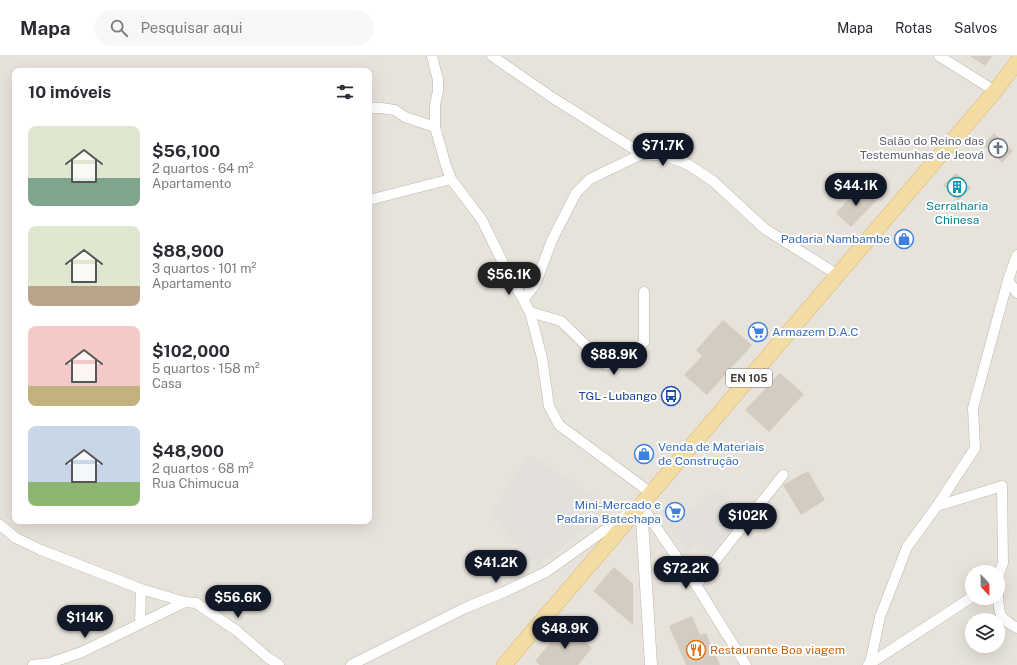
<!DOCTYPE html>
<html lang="pt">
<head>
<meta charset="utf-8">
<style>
  :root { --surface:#fff; --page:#f7f7f7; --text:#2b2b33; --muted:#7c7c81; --line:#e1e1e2; --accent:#111827 }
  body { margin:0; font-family:"Public Sans",sans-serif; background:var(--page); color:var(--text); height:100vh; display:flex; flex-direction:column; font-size:15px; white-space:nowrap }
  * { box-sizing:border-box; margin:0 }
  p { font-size:13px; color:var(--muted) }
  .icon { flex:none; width:22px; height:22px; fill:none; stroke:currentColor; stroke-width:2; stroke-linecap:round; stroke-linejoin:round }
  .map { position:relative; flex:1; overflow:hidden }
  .details { position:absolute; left:12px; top:12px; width:360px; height:456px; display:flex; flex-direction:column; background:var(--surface); border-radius:8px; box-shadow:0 4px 16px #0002 }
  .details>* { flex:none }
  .needle { width:26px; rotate:158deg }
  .controls { position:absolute; left:965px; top:509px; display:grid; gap:8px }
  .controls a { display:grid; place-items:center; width:40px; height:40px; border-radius:50%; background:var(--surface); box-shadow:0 4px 16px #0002; font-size:20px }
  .price { position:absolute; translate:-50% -34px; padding:0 9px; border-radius:14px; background:var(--accent); color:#fff; font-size:13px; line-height:26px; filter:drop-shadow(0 1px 2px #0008) }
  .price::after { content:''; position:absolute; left:50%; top:24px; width:12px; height:9px; margin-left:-6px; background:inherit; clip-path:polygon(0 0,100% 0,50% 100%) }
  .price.active { background:#222; color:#fff }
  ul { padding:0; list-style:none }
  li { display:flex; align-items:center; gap:12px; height:100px; padding:0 16px }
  li span { display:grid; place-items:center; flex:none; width:112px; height:80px; border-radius:8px; color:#555 }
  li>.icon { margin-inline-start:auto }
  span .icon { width:48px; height:48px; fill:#fffc; stroke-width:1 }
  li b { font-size:17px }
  h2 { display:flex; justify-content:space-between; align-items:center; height:48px; padding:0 16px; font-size:17px }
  header { display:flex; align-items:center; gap:24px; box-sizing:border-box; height:56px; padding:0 20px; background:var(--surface); border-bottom:1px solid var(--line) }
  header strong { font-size:19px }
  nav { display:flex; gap:22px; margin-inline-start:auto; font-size:14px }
  .search { width:280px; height:36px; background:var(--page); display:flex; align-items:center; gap:10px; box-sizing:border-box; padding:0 14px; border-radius:22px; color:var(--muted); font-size:15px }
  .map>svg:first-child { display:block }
  .residential { fill:#e7e2da; fill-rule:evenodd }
  .industrial { fill:#e3e0dc }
  .building { fill:#d4ccc1 }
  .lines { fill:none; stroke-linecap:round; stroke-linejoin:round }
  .minor-casing { stroke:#beb8ae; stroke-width:11 }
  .tertiary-casing { stroke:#beb8ae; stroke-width:13 }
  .primary-casing { stroke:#d7b875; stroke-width:16 }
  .minor { stroke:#fff; stroke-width:10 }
  .tertiary { stroke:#fff; stroke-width:12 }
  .primary { stroke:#f3dba4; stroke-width:15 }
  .labels { text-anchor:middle; stroke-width:4; stroke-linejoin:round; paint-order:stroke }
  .shield { fill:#fff; stroke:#7e7a74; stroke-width:1 }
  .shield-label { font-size:11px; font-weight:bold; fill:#474139 }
  .worship-label { font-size:12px; fill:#5b616d; stroke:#fff; text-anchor:end }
  .culture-label { font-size:12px; fill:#0d838f; stroke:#fff }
  .shop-label { font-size:12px; fill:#366cbe; stroke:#fff; text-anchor:end }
  .transit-label { font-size:12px; fill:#164399; stroke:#fff; text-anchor:end }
  .food-label { font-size:12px; fill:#c56008; stroke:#fff; text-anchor:start }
</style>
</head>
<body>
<header>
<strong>Mapa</strong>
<div class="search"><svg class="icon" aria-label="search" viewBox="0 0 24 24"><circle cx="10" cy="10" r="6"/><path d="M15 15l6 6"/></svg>Pesquisar aqui</div>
<nav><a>Mapa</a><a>Rotas</a><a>Salvos</a></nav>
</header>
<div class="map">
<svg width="1017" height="609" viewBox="0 0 1017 609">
  <rect width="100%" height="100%" fill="#f4f1eb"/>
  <path class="residential" d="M 0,0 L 1017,0 L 1017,609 L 0,609 ZM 15,15 L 369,15 L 369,465 L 15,465 ZM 972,516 L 998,516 L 998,542 L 972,542 ZM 972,564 L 998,564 L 998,590 L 972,590 Z"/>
  <g class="industrial">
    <polygon points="529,400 533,400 611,451 536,511 490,458 525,402"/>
    <polygon points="719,433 740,466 711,499 698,484 688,495 668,470"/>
  </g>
  <g class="building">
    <polygon points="970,0 992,0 985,10"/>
    <polygon points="994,77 1013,95 1002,107 983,89"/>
    <polygon points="956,117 971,132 958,145 943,129"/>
    <polygon points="860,131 876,145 851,171 836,157"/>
    <polygon points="723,264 752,289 707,339 684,319 702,300 696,294"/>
    <polygon points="780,317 804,338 769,376 745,354"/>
    <polygon points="808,415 825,444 801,459 783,429"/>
    <polygon points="675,446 684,458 674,466 665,453"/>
    <polygon points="614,511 633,528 633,569 593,535"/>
    <polygon points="692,560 700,579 706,577 720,609 686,609 669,570"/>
    <polygon points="565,569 592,592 578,609 540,609 535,605"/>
  </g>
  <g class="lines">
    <defs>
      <g id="minor">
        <polyline points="432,0 438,24 438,35 435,49 435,71 446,110 451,123 482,164 506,213 530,256 542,302 549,350 559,369 651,437"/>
        <polyline points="492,0 553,42 642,98 667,100 689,109 713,125 765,173 838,219"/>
        <polyline points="939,0 995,35"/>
        <polyline points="369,52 381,52 395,54 405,61 435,71"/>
        <polyline points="369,144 451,123"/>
        <polyline points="1008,224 1017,237"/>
        <polyline points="524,243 536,227 552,184 576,137 590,123 642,98"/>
        <path d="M 530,256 L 561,265 L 606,309 C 609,309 613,309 616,309 C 626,305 637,294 644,286 L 644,236"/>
        <polyline points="639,450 641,449 696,529 746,609"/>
        <polyline points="937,450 1002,430 1003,507 998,521"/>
        <polyline points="0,469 16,482 41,494 141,533 185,546 196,547 237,575 267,601 279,609"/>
        <polyline points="696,529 783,419"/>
        <path d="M 998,540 C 999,559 999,562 1017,572"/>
        <polyline points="140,567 141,533"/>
        <polyline points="870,608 880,561 907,491 937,450 975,392 973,352 1008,224 1017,199"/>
        <polyline points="33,609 50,607 82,596 185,546"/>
        <polyline points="351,609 465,552 504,536 546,516 626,459"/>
        <polyline points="868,609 972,541"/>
      </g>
      <polyline id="tertiary" points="641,449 651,609"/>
      <polyline id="primary" points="504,609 995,35 1017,6"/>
    </defs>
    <use href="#minor" class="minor-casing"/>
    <use href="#tertiary" class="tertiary-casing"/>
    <use href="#primary" class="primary-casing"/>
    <use href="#minor" class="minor"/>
    <use href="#tertiary" class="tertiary"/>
    <use href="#primary" class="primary"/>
  </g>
  <defs>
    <symbol id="church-ring" viewBox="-11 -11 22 22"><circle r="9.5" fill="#fff" stroke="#6b7280" stroke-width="1.5"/><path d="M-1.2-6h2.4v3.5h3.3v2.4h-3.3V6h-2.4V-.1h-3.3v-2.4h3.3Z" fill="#6b7280"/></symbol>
    <symbol id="building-ring" viewBox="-11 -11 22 22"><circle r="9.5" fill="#fff" stroke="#0f9aa8" stroke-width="1.5"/><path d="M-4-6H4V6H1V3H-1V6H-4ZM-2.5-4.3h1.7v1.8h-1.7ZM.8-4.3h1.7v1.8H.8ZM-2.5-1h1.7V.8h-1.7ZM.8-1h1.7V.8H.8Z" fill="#0f9aa8"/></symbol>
    <symbol id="shop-ring" viewBox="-11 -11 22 22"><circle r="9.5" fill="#fff" stroke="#3f7fe0" stroke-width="1.5"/><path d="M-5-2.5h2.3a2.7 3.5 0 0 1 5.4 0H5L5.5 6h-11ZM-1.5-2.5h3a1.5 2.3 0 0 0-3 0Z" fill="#3f7fe0"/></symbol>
    <symbol id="supermarket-ring" viewBox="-11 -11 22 22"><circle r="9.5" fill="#fff" stroke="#3f7fe0" stroke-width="1.5"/><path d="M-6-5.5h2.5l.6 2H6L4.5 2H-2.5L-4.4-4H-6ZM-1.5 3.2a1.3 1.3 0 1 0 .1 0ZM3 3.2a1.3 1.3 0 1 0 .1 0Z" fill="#3f7fe0"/></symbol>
    <symbol id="bus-ring" viewBox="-11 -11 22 22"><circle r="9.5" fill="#fff" stroke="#1a4fb4" stroke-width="1.5"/><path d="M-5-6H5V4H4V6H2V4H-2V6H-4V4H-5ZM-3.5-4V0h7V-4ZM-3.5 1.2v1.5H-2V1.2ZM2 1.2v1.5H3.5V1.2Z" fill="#1a4fb4"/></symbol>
    <symbol id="restaurant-ring" viewBox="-11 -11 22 22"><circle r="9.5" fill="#fff" stroke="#e8710a" stroke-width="1.5"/><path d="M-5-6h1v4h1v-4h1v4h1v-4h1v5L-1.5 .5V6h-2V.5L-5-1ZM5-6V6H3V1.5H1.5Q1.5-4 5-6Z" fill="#e8710a"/></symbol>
  </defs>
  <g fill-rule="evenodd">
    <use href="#church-ring" x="987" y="81" width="22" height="22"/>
    <use href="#building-ring" x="946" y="120" width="22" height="22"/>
    <use href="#shop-ring" x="893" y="172" width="22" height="22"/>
    <use href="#supermarket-ring" x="747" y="265" width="22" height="22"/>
    <use href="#bus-ring" x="660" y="329" width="22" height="22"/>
    <use href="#shop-ring" x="633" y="387" width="22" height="22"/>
    <use href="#supermarket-ring" x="664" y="445" width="22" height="22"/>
    <use href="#restaurant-ring" x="685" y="583" width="22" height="22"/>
  </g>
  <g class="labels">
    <rect class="shield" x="726" y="313" width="46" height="18" rx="3"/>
    <g class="shield-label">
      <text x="749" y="326">EN 105</text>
    </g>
    <g class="worship-label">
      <text x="984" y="89">Salão do Reino das<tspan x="984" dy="14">Testemunhas de Jeová</tspan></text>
    </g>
    <g class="culture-label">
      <text x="957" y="154">Serralharia<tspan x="957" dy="14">Chinesa</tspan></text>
    </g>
    <g class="shop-label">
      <text x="890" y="187">Padaria Nambambe</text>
      <text x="772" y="280" text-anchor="start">Armazem D.A.C</text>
      <text x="658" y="395" text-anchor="start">Venda de Materiais<tspan x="658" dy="14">de Construção</tspan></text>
      <text x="661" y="453">Mini-Mercado e<tspan x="661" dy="14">Padaria Batechapa</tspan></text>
    </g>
    <g class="transit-label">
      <text x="657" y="344">TGL - Lubango</text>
    </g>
    <g class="food-label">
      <text x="710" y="598">Restaurante Boa viagem</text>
    </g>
  </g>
</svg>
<div class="controls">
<a><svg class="needle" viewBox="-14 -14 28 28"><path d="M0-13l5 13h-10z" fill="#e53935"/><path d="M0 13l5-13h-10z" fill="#7c7c81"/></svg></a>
<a><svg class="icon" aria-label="layers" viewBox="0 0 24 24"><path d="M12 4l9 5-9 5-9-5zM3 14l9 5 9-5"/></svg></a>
</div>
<b class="price" style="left:663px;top:111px">$71.7K</b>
<b class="price" style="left:856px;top:151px">$44.1K</b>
<b class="price active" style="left:509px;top:240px">$56.1K</b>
<b class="price" style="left:614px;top:320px">$88.9K</b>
<b class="price" style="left:748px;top:481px">$102K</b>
<b class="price" style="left:496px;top:528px">$41.2K</b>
<b class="price" style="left:686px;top:534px">$72.2K</b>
<b class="price" style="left:238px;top:563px">$56.6K</b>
<b class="price" style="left:85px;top:583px">$114K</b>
<b class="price" style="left:565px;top:594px">$48.9K</b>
<section class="details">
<h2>10 imóveis<svg class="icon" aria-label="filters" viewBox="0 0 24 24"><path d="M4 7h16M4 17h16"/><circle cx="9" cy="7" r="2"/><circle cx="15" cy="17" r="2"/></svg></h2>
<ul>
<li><span style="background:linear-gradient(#dfe7d0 65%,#7fa58c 0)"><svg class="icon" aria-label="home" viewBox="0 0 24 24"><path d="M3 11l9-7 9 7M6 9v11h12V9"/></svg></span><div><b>$56,100</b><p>2 quartos · 64 m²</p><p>Apartamento</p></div></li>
<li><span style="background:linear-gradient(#dfe7d0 75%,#b9a48a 0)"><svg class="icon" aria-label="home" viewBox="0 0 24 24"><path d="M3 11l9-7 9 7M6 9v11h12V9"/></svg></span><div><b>$88,900</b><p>3 quartos · 101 m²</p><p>Apartamento</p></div></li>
<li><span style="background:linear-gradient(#f6c9c9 75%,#c2b280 0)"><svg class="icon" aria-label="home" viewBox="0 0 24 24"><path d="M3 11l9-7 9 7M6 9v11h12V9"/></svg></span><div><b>$102,000</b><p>5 quartos · 158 m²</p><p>Casa</p></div></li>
<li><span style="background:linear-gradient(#c9d6e8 70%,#8fb573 0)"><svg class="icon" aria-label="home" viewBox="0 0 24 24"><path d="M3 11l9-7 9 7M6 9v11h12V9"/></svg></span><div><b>$48,900</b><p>2 quartos · 68 m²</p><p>Rua Chimucua</p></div></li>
</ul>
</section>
</div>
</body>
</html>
